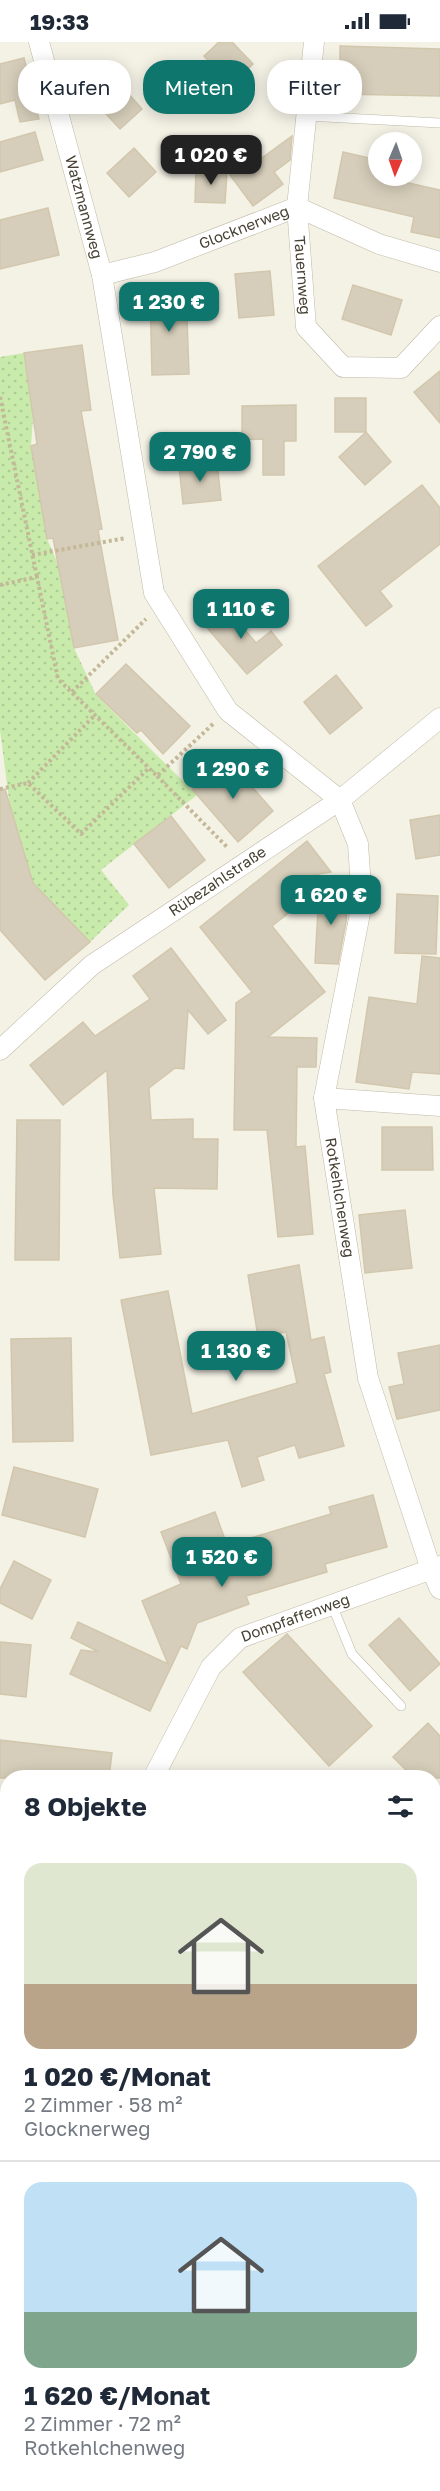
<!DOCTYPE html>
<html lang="de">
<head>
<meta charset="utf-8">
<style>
  :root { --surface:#fff; --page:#f6f6f7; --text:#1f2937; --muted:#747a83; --line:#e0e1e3; --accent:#0f766e }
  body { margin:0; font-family:"Golos Text",sans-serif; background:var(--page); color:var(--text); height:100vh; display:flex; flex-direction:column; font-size:22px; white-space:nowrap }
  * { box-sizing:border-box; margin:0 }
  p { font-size:20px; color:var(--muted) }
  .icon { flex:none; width:33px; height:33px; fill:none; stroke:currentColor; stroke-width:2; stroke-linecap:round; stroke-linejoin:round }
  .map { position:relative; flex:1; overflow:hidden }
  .drawer { position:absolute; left:0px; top:1728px; width:441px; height:722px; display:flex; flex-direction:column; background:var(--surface); border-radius:24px 24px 0 0; box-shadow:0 3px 15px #0003 }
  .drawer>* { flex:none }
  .top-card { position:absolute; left:18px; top:18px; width:405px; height:54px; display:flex; gap:12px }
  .needle { width:39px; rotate:182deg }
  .controls { position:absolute; left:368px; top:90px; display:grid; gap:12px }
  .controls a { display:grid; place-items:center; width:54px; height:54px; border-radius:50%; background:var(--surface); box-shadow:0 3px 15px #0003; font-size:30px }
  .price { position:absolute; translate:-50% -51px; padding:0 14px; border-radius:12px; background:var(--accent); color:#fff; font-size:20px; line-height:39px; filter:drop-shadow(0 2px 3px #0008) }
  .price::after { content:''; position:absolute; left:50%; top:36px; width:18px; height:14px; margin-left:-9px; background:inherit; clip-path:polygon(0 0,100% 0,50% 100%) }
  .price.current { background:#222; color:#fff }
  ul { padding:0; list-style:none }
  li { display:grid; align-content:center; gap:12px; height:318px; padding:0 24px }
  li+li { border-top:2px solid var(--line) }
  li span { display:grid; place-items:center; height:186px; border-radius:18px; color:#555 }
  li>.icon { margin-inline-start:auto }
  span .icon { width:108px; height:108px; fill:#fffc; stroke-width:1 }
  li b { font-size:26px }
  h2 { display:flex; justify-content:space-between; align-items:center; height:72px; padding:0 24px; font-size:26px }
  .chip { padding:0 21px; border-radius:24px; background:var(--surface); box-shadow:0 3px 15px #0003; font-size:21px; line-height:54px }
  .chip.current { background:var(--accent); color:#fff }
  .status { display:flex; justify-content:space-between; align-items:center; height:42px; padding:0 30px; background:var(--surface); direction:ltr }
  .status svg { height:16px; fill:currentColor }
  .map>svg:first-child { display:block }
  .grass { fill:url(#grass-dots) }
  .park { fill:#c8ebab }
  .building { fill:#d6ceba; stroke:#d2c7ad; stroke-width:1.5 }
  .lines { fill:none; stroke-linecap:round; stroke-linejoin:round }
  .lane-casing { stroke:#c0baa7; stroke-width:10 }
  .street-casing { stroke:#c0baa7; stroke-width:21 }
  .path { stroke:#c3b897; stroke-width:4; stroke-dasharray:3 3; stroke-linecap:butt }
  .lane { stroke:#fff; stroke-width:9 }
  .street { stroke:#fff; stroke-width:20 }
  .labels { text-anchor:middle; stroke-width:4.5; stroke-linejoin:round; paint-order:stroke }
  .street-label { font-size:15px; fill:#474234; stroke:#fff }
</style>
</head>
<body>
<div class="status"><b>19:33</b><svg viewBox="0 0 49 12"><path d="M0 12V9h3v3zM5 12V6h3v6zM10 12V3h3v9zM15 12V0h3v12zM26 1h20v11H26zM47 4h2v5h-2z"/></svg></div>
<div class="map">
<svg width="440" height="2449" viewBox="0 0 440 2449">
  <defs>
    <pattern id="grass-dots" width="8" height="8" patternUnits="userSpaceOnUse" patternTransform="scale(1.5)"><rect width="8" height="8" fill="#c8ebab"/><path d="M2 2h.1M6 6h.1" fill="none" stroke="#adcb94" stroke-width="1.8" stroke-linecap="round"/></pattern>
  </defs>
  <rect width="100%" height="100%" fill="#f4f1e5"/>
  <g class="grass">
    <polygon points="24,311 33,376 31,404 47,497 58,522 74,606 96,653 197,753 101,828 129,863 90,900 33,841 10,765 0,688 0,315"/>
    <polygon points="434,1827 440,1829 440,1917 434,1910"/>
    <polygon points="231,2442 391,2442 398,2449 224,2449"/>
  </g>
  <polygon class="park" points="440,2233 440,2336 434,2329 434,2237"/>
  <g class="building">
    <polygon points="219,0 232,0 253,22 231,43 204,14"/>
    <polygon points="340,4 440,7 440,54 340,52"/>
    <polygon points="24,16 39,77 20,80 15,58 0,62 0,22"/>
    <polygon points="118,40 142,67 120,87 95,60"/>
    <polygon points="35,90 43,118 0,130 0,100"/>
    <polygon points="292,94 290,118 274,130 283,142 253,164 227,129 252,110 259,118"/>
    <polygon points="134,106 156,130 129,155 107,131"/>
    <polygon points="343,110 378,118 378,134 405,134 404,140 440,148 440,196 411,190 414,175 334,156"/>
    <polygon points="196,128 227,129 225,161 195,160"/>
    <polygon points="48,166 59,213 0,227 0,178"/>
    <polygon points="270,229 274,273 239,276 235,232"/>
    <polygon points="353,243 402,258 391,293 342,277"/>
    <polygon points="186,249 189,332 152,333 150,250"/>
    <polygon points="82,303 91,368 81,369 102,487 98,488 118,598 74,606 53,496 47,497 31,404 37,402 24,311"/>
    <polygon points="440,329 440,381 414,350"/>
    <rect x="335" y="356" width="31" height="34"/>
    <polygon points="296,363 296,399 284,399 284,433 263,433 263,397 242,398 242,364"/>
    <polygon points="366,390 391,420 365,443 339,415"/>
    <polygon points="217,420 221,458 183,462 179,424"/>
    <polygon points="422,443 440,466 440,502 380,549 392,564 366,584 318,524"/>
    <polygon points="225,564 256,601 271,589 282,603 247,632 203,581"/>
    <polygon points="126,622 190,684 163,712 141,688 137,691 96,652"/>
    <polygon points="336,633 362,666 330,692 304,660"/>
    <polygon points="228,717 273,769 238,800 192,747"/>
    <polygon points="5,747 33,841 90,900 45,938 0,888 0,748"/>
    <polygon points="440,773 440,813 416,817 410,778"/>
    <polygon points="171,774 205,818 169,846 134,802"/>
    <polygon points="307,799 331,830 290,837 291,848 317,849 272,884 325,950 268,995 317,996 316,1025 297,1025 296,1105 305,1104 313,1192 278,1195 267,1088 234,1088 236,961 252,950 200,885"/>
    <polygon points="319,849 348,850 346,880 338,922 315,921"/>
    <polygon points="397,852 438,854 436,912 395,911"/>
    <polygon points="171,906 226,978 208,992 188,968 184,1027 175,1026 149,1046 151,1078 193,1077 193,1097 218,1097 217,1147 154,1146 161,1212 120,1216 113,1153 107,1028 63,1063 30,1023 83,980 95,994 150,957 133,934"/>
    <polygon points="422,914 440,916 440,1032 412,1030 409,1047 356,1040 369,955 417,962"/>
    <polygon points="17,1078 60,1078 59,1218 15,1218"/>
    <polygon points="382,1085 432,1085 433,1128 382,1128"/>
    <polygon points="405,1168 412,1226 365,1231 359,1173"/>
    <polygon points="299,1223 311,1298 324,1295 331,1330 324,1332 344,1404 299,1416 295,1403 257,1415 264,1438 242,1445 228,1398 151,1413 121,1258 168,1249 192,1372 297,1341 286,1290 258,1295 248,1233"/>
    <polygon points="71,1296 73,1399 13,1400 11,1297"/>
    <polygon points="440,1303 440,1368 397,1377 389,1345 404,1342 398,1311"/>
    <polygon points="14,1425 98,1447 85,1495 2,1473"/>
    <polygon points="373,1453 387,1505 325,1522 327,1530 246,1554 249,1562 197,1581 187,1607 181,1604 150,1669 70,1632 81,1608 99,1610 71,1596 78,1580 168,1622 142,1559 181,1542 161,1490 215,1470 227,1503 331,1472 329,1465"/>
    <polygon points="14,1519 51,1538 32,1577 0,1561 0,1547"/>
    <polygon points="399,1576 440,1622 410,1649 369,1603"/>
    <polygon points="287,1592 372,1684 329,1724 243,1630"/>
    <polygon points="0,1600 31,1603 26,1655 0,1652"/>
    <polygon points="428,1681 440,1694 440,1736 414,1736 393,1715"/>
    <polygon points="0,1698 112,1711 109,1736 0,1736"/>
  </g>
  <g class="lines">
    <defs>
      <g id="lane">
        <polyline points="306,74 440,81"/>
        <polyline points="332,1563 352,1612 401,1664"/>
      </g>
      <g id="street">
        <path id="s1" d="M 39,0 L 102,233 L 154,551 L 228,669 L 340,758 L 358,802 L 362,861 L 324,1056 L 368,1336 L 431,1527 L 440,1547"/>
        <path id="s2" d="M 440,220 L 379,202 L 297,165 L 306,285 L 343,325 L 401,326 L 440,284"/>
        <path id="s3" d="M 102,233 L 155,220 L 297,165 L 314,0"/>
        <path id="s4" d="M 0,1008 L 92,923 L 340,758 L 440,676"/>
        <polyline points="324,1056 440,1064"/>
        <path id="s5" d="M 153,1736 L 211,1625 L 240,1596 L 440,1524"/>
        <polyline points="0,1932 8,1933"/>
        <polyline points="137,2449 137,2442"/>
      </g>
    </defs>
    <use href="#lane" class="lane-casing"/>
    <use href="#street" class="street-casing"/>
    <g class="path">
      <polyline points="0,355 37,535"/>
      <polyline points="32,513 126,496"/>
      <polyline points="0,543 37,535 58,637 157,734 213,682"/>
      <polyline points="72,650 146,577"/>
      <polyline points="157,734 228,806"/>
      <polyline points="28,741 95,673"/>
      <polyline points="0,747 28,741 81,792 149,726"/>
      <polyline points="434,2025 440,2032"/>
      <polyline points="434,2110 440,2118"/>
      <polyline points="434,2220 440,2214"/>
      <polyline points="434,2339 437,2344 440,2361"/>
      <polyline points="439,2449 440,2441"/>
    </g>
    <use href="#lane" class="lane"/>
    <use href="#street" class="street"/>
  </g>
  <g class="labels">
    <g class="street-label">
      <text dy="5" stroke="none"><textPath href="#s1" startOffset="171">Watzmannweg</textPath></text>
      <text dy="5" stroke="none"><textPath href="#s3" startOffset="150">Glocknerweg</textPath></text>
      <text dy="5" stroke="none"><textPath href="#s2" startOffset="222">Tauernweg</textPath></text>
      <text dy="5" stroke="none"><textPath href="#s4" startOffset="276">Rübezahlstraße</textPath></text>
      <text dy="5" stroke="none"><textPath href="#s1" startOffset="1252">Rotkehlchenweg</textPath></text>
      <text dy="5" stroke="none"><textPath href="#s5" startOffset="225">Dompfaffenweg</textPath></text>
    </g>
  </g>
</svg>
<div class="controls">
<a><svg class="needle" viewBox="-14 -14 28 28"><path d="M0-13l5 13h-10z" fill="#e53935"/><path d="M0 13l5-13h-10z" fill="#747a83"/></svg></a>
</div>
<b class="price current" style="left:211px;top:144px">1 020 €</b>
<b class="price" style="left:169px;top:291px">1 230 €</b>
<b class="price" style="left:200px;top:441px">2 790 €</b>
<b class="price" style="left:241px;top:598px">1 110 €</b>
<b class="price" style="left:233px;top:758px">1 290 €</b>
<b class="price" style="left:331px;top:884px">1 620 €</b>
<b class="price" style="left:236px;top:1340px">1 130 €</b>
<b class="price" style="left:222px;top:1546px">1 520 €</b>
<div class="top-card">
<a class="chip">Kaufen</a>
<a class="chip current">Mieten</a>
<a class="chip">Filter</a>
</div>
<section class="drawer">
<h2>8 Objekte<svg class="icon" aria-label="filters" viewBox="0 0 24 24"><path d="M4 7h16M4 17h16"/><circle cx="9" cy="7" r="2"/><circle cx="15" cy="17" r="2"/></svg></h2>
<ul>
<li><span style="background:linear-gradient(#dfe7d0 65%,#b9a48a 0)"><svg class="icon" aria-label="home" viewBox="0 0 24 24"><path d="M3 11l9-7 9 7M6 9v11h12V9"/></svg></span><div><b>1 020 €/Monat</b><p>2 Zimmer · 58 m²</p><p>Glocknerweg</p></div></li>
<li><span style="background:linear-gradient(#bfe0f5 70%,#7fa58c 0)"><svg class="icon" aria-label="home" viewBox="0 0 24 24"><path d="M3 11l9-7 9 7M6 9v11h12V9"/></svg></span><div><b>1 620 €/Monat</b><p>2 Zimmer · 72 m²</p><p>Rotkehlchenweg</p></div></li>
</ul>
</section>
</div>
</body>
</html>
